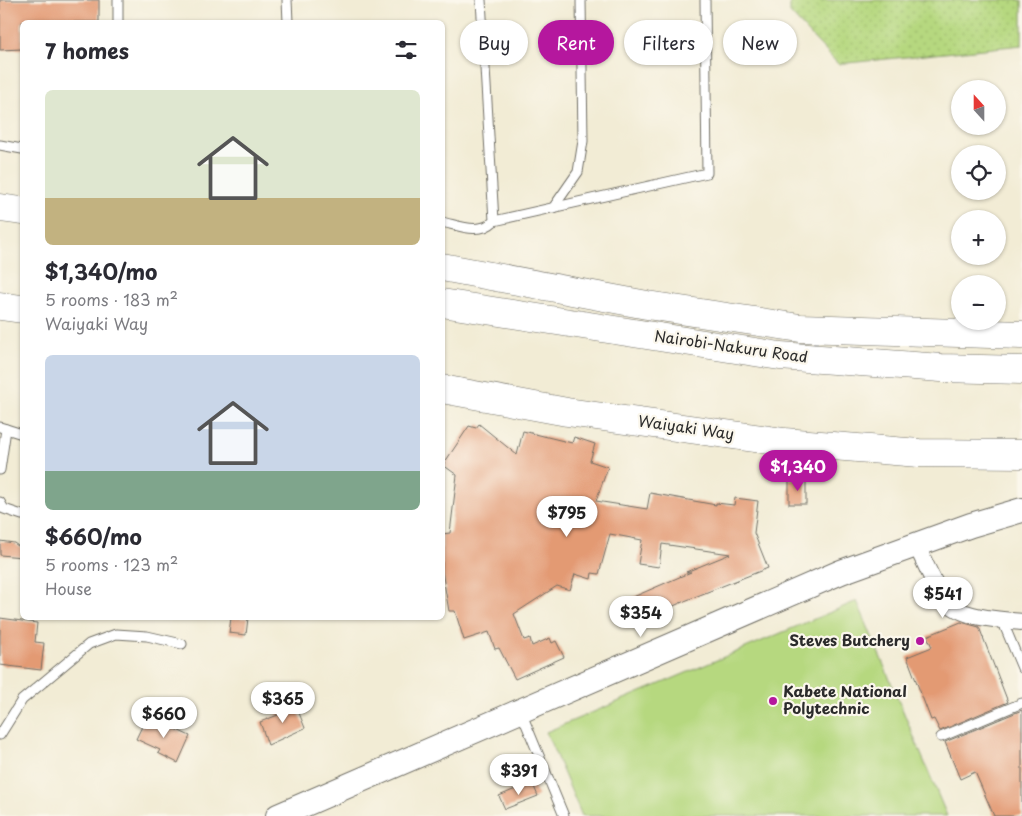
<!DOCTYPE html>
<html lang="en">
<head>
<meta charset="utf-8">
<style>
  :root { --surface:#fff; --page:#f7f7f7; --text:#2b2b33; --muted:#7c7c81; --accent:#b5179e }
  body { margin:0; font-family:"Playpen Sans",sans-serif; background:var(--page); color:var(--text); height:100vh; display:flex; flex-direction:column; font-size:19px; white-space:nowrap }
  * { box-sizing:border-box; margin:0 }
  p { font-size:16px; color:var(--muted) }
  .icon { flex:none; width:28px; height:28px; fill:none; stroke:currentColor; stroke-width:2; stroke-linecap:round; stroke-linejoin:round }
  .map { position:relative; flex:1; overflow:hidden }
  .sheet { position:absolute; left:20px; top:20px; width:425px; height:600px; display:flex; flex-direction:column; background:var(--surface); border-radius:8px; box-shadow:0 1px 4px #0004 }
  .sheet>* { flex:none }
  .top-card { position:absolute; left:460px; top:20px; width:475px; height:45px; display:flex; gap:10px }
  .needle { width:32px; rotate:339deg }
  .controls { position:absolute; left:951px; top:80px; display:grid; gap:10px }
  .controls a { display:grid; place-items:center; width:55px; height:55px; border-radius:50%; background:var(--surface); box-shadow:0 1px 4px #0004; font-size:25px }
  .price { position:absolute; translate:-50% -42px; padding:0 11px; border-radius:18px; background:#fff; color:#222; font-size:16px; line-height:32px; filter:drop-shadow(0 1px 2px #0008) }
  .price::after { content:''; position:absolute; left:50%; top:30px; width:15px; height:11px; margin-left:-8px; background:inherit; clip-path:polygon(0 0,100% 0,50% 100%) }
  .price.on { background:var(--accent); color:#fff }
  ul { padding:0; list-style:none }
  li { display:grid; align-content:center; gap:10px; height:265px; padding:0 25px }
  li span { display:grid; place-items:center; height:155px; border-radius:8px; color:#555 }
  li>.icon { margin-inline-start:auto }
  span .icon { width:90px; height:90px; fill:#fffc; stroke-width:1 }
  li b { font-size:21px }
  h2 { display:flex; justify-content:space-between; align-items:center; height:60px; padding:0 25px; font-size:21px }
  .tag { padding:0 18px; border-radius:22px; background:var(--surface); box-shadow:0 1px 4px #0004; font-size:18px; line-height:45px }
  .tag.on { background:var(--accent); color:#fff }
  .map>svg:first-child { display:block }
  .grass { fill:url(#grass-dots); stroke:#708255 }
  .pitch { fill:#b6d87f; stroke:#708255 }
  .building { fill:#e39a73 }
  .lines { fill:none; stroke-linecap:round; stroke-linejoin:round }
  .lane-casing { stroke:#716f66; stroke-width:11 }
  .street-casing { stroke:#716f66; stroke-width:18 }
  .secondary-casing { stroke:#716f66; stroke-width:26 }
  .highway-casing { stroke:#716f66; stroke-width:29 }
  .lane { stroke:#fff; stroke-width:9 }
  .street { stroke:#fff; stroke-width:16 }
  .secondary { stroke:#fff; stroke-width:24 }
  .highway { stroke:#fff; stroke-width:28 }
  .poi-dot { fill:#b5179e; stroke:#fbf7ec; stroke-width:2 }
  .labels { text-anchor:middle; stroke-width:4.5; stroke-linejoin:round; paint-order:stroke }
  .street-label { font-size:15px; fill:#2b2b2b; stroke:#fbf7ec }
  .poi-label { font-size:15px; font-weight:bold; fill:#2b2b2b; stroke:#fbf7ec; text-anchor:end }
</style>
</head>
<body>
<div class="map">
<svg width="1022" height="816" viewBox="0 0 1022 816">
  <defs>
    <pattern id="grass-dots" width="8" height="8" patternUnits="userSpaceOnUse" patternTransform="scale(1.25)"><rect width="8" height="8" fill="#b6d87f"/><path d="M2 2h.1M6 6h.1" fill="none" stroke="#9dba6e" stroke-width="1.8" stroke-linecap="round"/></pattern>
  </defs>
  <rect width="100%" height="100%" fill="#fbf7ec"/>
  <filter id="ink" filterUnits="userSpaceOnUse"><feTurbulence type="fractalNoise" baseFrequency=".02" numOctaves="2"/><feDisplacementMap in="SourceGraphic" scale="10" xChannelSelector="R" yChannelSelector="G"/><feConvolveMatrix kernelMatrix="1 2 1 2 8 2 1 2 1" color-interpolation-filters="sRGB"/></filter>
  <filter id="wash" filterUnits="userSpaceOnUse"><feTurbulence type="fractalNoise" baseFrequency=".0096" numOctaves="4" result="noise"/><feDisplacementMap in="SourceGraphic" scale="20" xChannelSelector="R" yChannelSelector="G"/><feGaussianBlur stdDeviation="1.12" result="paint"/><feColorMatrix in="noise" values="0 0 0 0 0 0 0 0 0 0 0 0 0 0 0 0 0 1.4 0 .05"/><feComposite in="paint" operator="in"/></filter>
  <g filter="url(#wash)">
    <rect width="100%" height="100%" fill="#f2ecd5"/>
    <polygon class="grass" points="790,0 1022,0 1022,45 838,64 790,13"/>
    <polygon class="pitch" points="857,601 947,816 582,816 546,732"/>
    <g id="blocks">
      <g class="building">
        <polygon points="0,0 99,0 99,22 22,22 22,49 0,50"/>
        <polygon points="479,424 517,455 523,431 572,443 574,437 595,444 590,461 608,467 596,501 647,509 650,493 716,505 716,503 734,505 735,498 758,501 754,533 768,568 687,600 633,624 624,601 691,572 686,572 730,554 662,544 659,567 638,564 642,540 610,534 599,574 592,573 591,579 575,574 570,590 557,586 514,614 524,640 530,638 532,646 550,638 552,643 556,641 564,657 515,679 499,648 495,649 489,632 464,640 455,611 449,611 442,571 442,534 450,533 457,475 443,465 469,426 476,428"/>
        <rect x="789" y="479" width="17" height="25"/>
        <polygon points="0,541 14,543 22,549 22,557 0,555"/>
        <polygon points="0,618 37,623 35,642 44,643 41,670 0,665"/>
        <polygon points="231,618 248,618 246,635 229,633"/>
        <polygon points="961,622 979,627 1008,702 940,731 934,719 931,720 907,657 932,647 927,636"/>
        <polygon points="295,703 305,728 268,745 260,722 278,715 276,710"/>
        <polygon points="1022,710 1022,816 994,816 975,772 960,779 945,742"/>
        <polygon points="147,716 190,736 178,763 158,753 160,750 136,739"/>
        <polygon points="532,782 538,796 505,809 499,796"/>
      </g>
    </g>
  </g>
  <g filter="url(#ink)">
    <use href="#blocks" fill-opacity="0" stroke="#716f66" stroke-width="1"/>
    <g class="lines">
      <defs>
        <g id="lane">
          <polyline points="118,0 118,22"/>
          <polyline points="287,0 288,22"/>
          <polyline points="0,145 22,149"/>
          <polyline points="553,208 578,172 583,141 581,0"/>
          <polyline points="494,221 707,173 705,0"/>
          <path d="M 442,222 C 460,226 480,235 494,221 L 481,0"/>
          <polyline points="0,427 22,434"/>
          <polyline points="0,470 6,429"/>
          <polyline points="0,502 4,509 22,515"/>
          <polyline points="1002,620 1022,668"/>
          <polyline points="521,712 564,816"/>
          <polyline points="0,735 22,700 89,644 116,634 147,636 182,644"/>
          <polyline points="941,737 1022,703"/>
        </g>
        <path id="street" d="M 916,545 C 925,562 932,581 943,597 C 958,619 998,619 1022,622"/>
        <polyline id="secondary" points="278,816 841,572 971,525 1022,510"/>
        <g id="highway">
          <polyline points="0,208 22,211"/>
          <polyline points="442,267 647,305 800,328 1022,335"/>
          <polyline points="442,303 780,356 941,368 1022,370"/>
          <polyline points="0,306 22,309"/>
          <polyline points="442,389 567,412 784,442 919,453 1022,454"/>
        </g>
      </defs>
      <use href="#lane" class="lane-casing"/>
      <use href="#street" class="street-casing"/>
      <use href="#secondary" class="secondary-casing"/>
      <use href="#highway" class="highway-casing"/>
      <use href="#lane" class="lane"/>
      <use href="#street" class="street"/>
      <use href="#secondary" class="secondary"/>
      <use href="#highway" class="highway"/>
    </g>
  </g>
  <g class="poi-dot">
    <circle cx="920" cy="641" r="5"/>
    <circle cx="773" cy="701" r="5"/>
  </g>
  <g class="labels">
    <g class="street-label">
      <text transform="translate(731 347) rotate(8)" y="5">Nairobi-Nakuru Road</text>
      <text transform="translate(686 428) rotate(8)" y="5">Waiyaki Way</text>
    </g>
    <g class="poi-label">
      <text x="910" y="646">Steves Butchery</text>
      <text x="783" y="697" text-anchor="start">Kabete National<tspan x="783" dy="17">Polytechnic</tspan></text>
    </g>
  </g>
</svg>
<div class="controls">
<a><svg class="needle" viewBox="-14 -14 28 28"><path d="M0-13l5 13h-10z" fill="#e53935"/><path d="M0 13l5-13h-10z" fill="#7c7c81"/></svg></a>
<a><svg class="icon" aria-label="locate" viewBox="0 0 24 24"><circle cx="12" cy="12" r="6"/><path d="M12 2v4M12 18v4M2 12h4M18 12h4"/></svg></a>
<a>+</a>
<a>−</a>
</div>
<b class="price on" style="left:798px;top:492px">$1,340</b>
<b class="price" style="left:567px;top:538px">$795</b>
<b class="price" style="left:943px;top:619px">$541</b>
<b class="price" style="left:641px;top:638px">$354</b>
<b class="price" style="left:283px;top:724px">$365</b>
<b class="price" style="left:164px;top:739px">$660</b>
<b class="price" style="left:519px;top:796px">$391</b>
<div class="top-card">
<a class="tag">Buy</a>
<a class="tag on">Rent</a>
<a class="tag">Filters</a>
<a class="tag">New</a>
</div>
<section class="sheet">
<h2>7 homes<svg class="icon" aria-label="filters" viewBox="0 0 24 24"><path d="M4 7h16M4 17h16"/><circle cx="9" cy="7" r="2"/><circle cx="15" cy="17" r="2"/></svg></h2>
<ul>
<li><span style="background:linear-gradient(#dfe7d0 70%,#c2b280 0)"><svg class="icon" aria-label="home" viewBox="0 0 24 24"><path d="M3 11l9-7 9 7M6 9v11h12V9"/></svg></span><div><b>$1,340/mo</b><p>5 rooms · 183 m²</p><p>Waiyaki Way</p></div></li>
<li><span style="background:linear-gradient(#c9d6e8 75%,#7fa58c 0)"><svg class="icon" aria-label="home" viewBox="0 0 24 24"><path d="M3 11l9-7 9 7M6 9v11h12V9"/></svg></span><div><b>$660/mo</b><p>5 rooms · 123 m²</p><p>House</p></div></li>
</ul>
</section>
</div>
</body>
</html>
